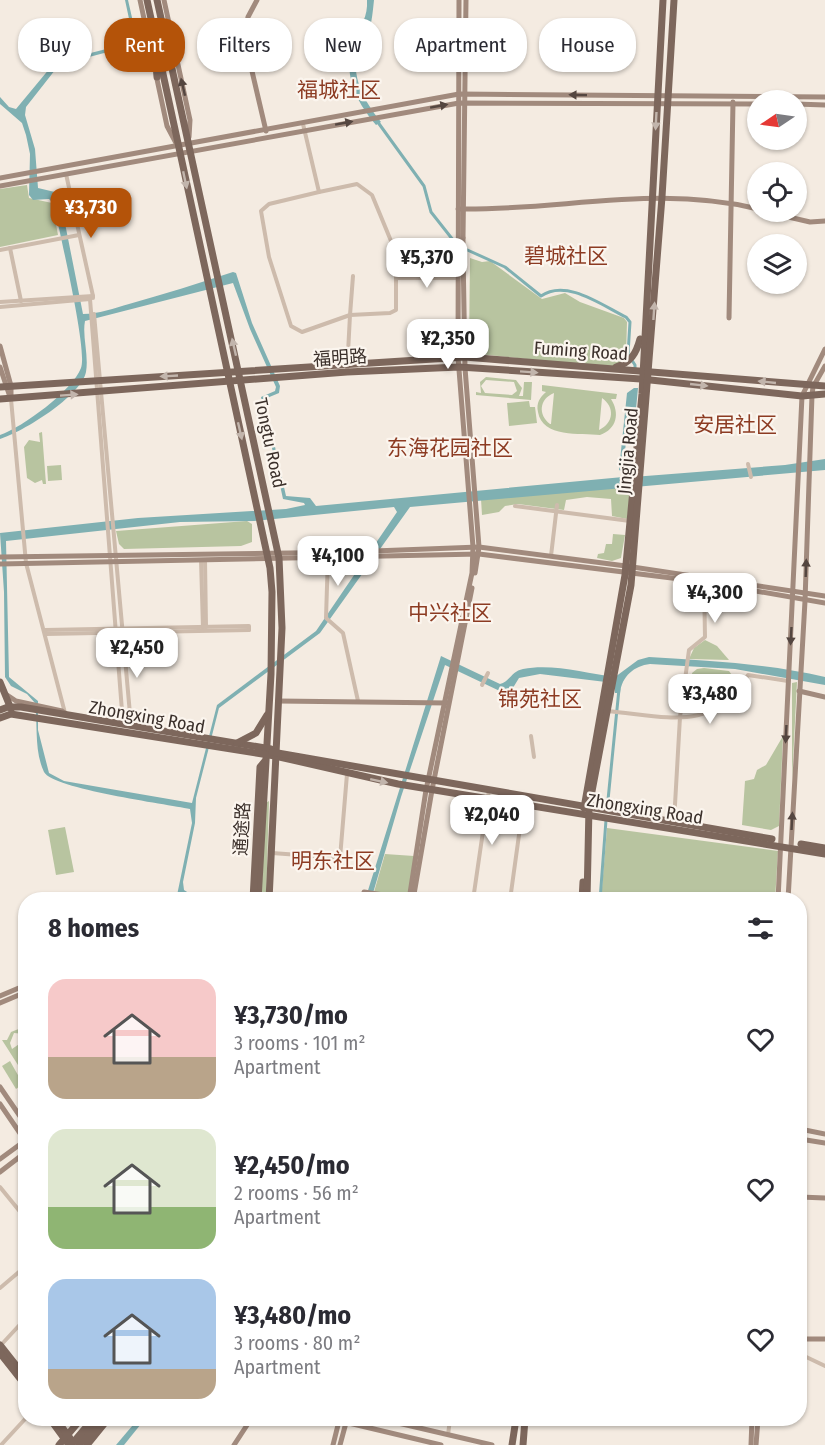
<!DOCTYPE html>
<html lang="en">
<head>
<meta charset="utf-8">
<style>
  :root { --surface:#fff; --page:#f2f2f3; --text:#2b2b33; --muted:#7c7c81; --accent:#b45309 }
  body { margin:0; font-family:"Fira Sans Condensed","Noto Sans SC",sans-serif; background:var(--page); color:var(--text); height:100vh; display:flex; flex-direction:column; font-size:22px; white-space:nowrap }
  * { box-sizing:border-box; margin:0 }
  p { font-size:20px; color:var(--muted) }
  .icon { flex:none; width:33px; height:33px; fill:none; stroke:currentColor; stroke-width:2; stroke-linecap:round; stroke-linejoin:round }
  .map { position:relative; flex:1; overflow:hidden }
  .details { position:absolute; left:18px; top:892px; width:789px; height:534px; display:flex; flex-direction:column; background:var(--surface); border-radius:24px; box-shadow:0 2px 4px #0004 }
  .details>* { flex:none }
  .guide { position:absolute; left:18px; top:18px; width:789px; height:54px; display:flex; gap:12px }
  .needle { width:39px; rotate:257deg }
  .buttons { position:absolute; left:747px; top:90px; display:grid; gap:12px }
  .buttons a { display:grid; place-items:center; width:60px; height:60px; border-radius:50%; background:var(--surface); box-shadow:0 2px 4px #0004; font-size:30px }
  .price { position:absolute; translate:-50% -51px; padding:0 14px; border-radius:12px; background:#fff; color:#222; font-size:20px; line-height:39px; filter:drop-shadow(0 2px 3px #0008) }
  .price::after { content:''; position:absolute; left:50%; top:36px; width:18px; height:14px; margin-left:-9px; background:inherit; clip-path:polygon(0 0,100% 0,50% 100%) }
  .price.current { background:var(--accent); color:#fff }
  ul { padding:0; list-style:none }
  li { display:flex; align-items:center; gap:18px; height:150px; padding:0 30px }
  li span { display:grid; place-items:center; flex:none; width:168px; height:120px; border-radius:18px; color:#555 }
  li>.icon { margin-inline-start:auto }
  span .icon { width:72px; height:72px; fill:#fffc; stroke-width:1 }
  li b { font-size:26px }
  h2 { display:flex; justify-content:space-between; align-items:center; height:72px; padding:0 30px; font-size:26px }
  .tag { padding:0 21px; border-radius:24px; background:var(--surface); box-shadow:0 2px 4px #0004; font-size:21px; line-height:54px }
  .tag.current { background:var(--accent); color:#fff }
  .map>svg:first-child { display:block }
  .green { fill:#b8c4a0; fill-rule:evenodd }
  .water { fill:#7fb0b2; fill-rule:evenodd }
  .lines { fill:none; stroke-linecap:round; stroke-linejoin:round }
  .canal { stroke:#7fb0b2; stroke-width:3 }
  .street { stroke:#cdbbac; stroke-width:4 }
  .secondary { stroke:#a18a7d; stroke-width:5 }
  .primary { stroke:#7d675c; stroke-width:7 }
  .secondary-bridge { stroke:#a18a7d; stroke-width:5 }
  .primary-bridge { stroke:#7d675c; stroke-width:7 }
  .oneway { fill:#544640 }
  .oneway2 { fill:#c2b5ac }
  .labels { text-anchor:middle; stroke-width:4.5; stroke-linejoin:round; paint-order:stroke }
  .street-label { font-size:18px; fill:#3b302b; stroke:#fbf5ee }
  .quarter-label { font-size:21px; fill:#8c3b22; stroke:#fbf5ee }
</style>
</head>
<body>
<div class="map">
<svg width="825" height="1445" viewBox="0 0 825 1445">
  <rect width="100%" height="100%" fill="#f4ebe1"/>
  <g class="green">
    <polygon points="27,185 29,198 52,203 58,235 0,247 0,189"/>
    <polygon points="470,258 482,262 490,261 542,299 565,293 580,302 624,318 627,322 626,355 630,360 612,368 479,354 469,348"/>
    <path d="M 486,377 L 516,380 L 522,388 L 519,396 L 523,396 L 524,382 L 532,382 L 531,400 L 476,395 L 476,392 L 481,393 L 480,382 ZM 486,380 L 514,382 L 517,391 L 512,395 L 485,393 L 481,386 Z"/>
    <path d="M 542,385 L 617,394 L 616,399 L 611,399 C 620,413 617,429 600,435 C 581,433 542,438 538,412 C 536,403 540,397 546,392 L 542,391 ZM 554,393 L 551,424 L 550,424 C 538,415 539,399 554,393 ZM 602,398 C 615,407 614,423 599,430 Z"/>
    <polygon points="529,401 530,407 535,407 537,423 509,426 507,403"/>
    <polygon points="42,432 46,484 43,484 42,480 35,483 27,478 24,447 29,440 40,442 39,433"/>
    <polygon points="61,465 62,480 48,481 47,466"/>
    <polygon points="632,486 627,519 612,516 611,499 587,497 566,500 564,510 518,504 505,506 499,512 482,515 481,499"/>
    <polygon points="247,521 252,524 252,542 241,546 124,549 119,544 116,531"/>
    <polygon points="613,534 625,535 621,558 612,561 597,558 598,554 604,553 606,544 612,544"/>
    <polygon points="705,640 717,646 729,660 689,659 694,648"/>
    <polygon points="704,668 729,671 734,678 731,687 736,688 736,690 691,688 694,685 692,673 697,669"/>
    <polygon points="797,682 792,781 792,683"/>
    <polygon points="783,736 779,826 771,830 742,825 745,781 754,779 757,770 766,765"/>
    <polygon points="269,801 266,900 261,900 266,803"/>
    <polygon points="65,827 74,872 56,875 48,830"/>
    <polygon points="607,828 778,851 775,900 601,900"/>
    <polygon points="385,854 414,856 408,897 374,892"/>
    <polygon points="21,1028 25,1030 25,1034 14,1033 10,1043 12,1049 25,1040 25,1076 2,1040 7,1040 11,1032"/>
    <polygon points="10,1061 23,1084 16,1089 2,1066"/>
  </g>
  <g class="water">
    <path d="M 125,0 L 128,0 L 138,44 L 59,65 L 26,107 L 25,115 L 35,149 L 38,188 L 59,193 L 83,314 C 98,314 115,308 129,304 C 165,294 199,283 233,272 L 236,273 L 252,323 L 280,386 L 279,393 L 267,398 L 265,402 L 286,496 L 310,498 L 316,506 L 623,477 L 625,473 L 619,470 L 627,393 L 634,388 L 638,388 L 634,430 L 633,433 L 627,433 L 625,451 L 634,452 L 633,477 L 785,465 L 825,459 L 825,470 L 410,507 L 320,633 L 219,708 L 196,798 L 195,823 L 183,882 L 184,890 L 195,897 L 194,900 L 176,900 L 192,823 L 190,809 C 166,804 53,789 44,772 C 34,751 38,725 35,703 L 27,694 L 11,686 L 5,677 L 4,592 L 0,533 L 138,518 L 286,509 L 305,505 L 304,503 L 283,499 L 261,397 L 275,391 L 276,387 L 250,329 L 233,283 L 85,321 C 82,336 89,355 86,372 C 81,396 23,432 0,439 L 0,435 C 23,427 72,391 81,368 C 88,350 59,232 54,204 L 49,199 L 33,200 L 29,195 L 30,154 L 26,135 L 22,123 L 0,104 L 0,97 L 9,107 L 16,109 L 55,62 L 134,42 ZM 394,507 L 397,512 L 316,631 L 217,705 L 192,803 L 64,781 L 49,773 L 38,730 L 38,701 L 9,677 L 6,541 L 180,522 L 254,521 Z"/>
    <path d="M 367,0 L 374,0 C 373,9 372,24 368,33 C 365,38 360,42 358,48 C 350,76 364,101 381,122 L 376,125 C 355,100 341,72 355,39 C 361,25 368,17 367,0 Z"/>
    <path d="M 441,656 L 500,684 C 509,682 512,671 523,669 C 551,663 586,673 615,677 L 638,660 L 649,657 C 708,661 767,663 825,677 L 825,685 L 735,669 L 650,664 C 634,666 622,676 620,693 L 615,693 L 614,683 L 540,674 L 519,678 L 511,691 L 504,693 L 445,665 L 401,797 L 371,900 L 365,900 Z"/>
    <polygon points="138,1419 145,1419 124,1445 116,1445"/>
  </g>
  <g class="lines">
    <g class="canal">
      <polyline points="377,121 424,186 431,212 457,245"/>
      <path d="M 463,248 L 505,267 L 541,296 C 566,278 603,306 626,317 L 630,322 L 628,354 L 635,365 L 635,371"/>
      <polyline points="607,810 619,689"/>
      <polyline points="600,900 606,820"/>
    </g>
    <g class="street">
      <polyline points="303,124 319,192 357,184 372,195 396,253 396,310 390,313 350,315 347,372"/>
      <polyline points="66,174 93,296 90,299 123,724"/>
      <polyline points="319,192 269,204 261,211 269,257 291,326 302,332 350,315 353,276"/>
      <polyline points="10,248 21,301"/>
      <polyline points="0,250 79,235"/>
      <polyline points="396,278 458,278"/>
      <polyline points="0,302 93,296 93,298"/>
      <polyline points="0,307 90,299"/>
      <polyline points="94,314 131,725"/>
      <polyline points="11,399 26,563 65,713"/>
      <polyline points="748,464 751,477"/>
      <polyline points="515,506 630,521"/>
      <polyline points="328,555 326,618 343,633 358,701"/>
      <polyline points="551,556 557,505"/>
      <polyline points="201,560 203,628"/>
      <polyline points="205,560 206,627"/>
      <polyline points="45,630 249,626 249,630"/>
      <polyline points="46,634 249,630"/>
      <polyline points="482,685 488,673"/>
      <path d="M 607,711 C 665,716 714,734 748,675 L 788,681"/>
      <polyline points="531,736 534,757"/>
      <polyline points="674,822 680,717 689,650 705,637 704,582"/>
      <polyline points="272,853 340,858 347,774"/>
      <polyline points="473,900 489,790"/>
      <polyline points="510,900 523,806"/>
      <polyline points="0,1187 26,1219"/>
      <polyline points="0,1288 26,1266"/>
      <polyline points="1,1345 26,1318"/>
      <polyline points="800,1354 825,1366"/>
      <polyline points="448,1435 450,1419"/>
      <polyline points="1,1445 26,1418"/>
    </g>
    <g class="secondary">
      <polyline points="140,0 167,126 176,143"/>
      <polyline points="164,0 190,120 189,137"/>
      <polyline points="257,0 248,17 244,37 266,131"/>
      <polyline points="796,104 825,105"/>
      <polyline points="0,178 459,94 825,97"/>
      <polyline points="0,186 459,103 758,104"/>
      <path d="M 458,209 C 560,211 656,184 758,209"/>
      <polyline points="767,212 810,222 825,221"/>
      <polyline points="463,238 466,0"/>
      <polyline points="463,251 465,368 479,547 475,573"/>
      <polyline points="729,318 733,102"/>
      <polyline points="0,346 11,386 11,398"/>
      <polyline points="0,367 10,397"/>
      <polyline points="374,551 479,547 626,566 825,596"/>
      <polyline points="0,557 359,552"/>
      <polyline points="0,564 479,554 704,582 825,603"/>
      <polyline points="799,691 825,697"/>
      <polyline points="7,695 16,701 62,711 65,713"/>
      <polyline points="278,701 448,703"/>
      <polyline points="362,900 364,892 410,899"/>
      <polyline points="409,900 426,790 472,573 473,547 458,357 459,0"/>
      <polyline points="413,900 432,790 472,588"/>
      <polyline points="778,900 802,396 825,349"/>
      <polyline points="788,900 805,601 812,395 813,387 825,366"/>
      <polyline points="0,996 26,985"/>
      <polyline points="0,1003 26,992"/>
      <polyline points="0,1087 26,1125"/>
      <polyline points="0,1104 26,1142"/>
      <polyline points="800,1129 825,1134"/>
      <polyline points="800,1139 825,1143"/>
      <polyline points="0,1159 26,1140"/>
      <polyline points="0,1172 26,1152"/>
      <polyline points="800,1197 825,1198"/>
      <polyline points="800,1339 825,1339"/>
      <polyline points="332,1419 441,1445"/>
      <polyline points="381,1419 492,1445"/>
      <polyline points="234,1445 251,1419"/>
      <polyline points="333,1445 339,1421"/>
      <polyline points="340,1445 347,1419"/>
      <polyline points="751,1445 752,1419"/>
      <polyline points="756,1445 758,1419"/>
    </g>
    <g class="primary">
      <polyline points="147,0 270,568 272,592 271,674 258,900"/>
      <polyline points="157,0 279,558 282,628 269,900"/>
      <polyline points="157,77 157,65"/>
      <path d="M 616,367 C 631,362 636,354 640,339"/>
      <polyline points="0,387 465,357 825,386"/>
      <polyline points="0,399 347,372 459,367 641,379 802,396 825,394"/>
      <polyline points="0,682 11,709"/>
      <polyline points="0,710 8,707 21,707 271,749"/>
      <polyline points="0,718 11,714 275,756 398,784 825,854"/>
      <polyline points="237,743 256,733 267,715"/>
      <polyline points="272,752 772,839"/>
      <polyline points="584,808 625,575 642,394 663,0"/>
      <polyline points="801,844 825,848"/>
      <polyline points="253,900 260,767 265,761"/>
      <polyline points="582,900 583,882"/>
      <polyline points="587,900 589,807 631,585 662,197 674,0"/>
      <polyline points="0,1345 26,1378"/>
      <polyline points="0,1353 26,1386"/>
      <polyline points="50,1419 69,1445"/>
      <polyline points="56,1419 70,1438"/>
      <polyline points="59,1445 81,1419"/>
      <polyline points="79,1445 101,1419"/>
      <polyline points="87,1445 108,1419"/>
      <polyline points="512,1445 516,1419"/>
      <polyline points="523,1445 525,1419"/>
    </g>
    <polyline class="secondary-bridge" points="463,251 463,238"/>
    <polyline class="primary-bridge" points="71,1445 93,1419"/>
  </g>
  <defs><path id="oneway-solid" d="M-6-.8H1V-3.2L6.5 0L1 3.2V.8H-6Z" transform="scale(1.5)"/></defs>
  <g class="oneway">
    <use href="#oneway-solid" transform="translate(183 87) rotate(-103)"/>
    <use href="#oneway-solid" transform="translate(578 95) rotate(-179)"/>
    <use href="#oneway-solid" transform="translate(439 106) rotate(-10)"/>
    <use href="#oneway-solid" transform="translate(344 123) rotate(-10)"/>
    <use href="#oneway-solid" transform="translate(806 568) rotate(-88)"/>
    <use href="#oneway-solid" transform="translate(791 636) rotate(93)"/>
    <use href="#oneway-solid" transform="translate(786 734) rotate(93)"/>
    <use href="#oneway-solid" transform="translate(792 821) rotate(-87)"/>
  </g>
  <g class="oneway2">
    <use href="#oneway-solid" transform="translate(656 121) rotate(93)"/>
    <use href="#oneway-solid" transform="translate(185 180) rotate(78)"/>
    <use href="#oneway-solid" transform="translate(654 311) rotate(-86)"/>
    <use href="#oneway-solid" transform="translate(234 347) rotate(-103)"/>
    <use href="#oneway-solid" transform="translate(529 372) rotate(4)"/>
    <use href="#oneway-solid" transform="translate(169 376) rotate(177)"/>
    <use href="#oneway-solid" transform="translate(767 382) rotate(-174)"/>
    <use href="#oneway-solid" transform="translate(699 385) rotate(6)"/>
    <use href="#oneway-solid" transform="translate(69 395) rotate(-4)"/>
    <use href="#oneway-solid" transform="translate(240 431) rotate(77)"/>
    <use href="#oneway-solid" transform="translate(379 781) rotate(12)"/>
  </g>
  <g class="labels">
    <g class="street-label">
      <text transform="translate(581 351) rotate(4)" y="6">Fuming Road</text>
      <text transform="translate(340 358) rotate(-4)" y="6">福明路</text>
      <text transform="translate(270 443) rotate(78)" y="6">Tongtu Road</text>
      <text transform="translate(628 451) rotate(-85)" y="6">Jingjia Road</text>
      <text transform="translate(147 717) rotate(10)" y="6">Zhongxing Road</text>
      <text transform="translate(645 809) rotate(9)" y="6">Zhongxing Road</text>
      <text transform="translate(242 829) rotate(-87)" y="6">通途路</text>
    </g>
    <g class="quarter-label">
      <text x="339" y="97">福城社区</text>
      <text x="566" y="263">碧城社区</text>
      <text x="735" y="432">安居社区</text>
      <text x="450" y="455">东海花园社区</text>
      <text x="450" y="620">中兴社区</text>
      <text x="540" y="706">锦苑社区</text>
      <text x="333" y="868">明东社区</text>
    </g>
  </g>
</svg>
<div class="buttons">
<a><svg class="needle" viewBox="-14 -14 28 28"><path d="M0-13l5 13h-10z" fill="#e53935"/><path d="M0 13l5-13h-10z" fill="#7c7c81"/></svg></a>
<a><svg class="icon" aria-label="locate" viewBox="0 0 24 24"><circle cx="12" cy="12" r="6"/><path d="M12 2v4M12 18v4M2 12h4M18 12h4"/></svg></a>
<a><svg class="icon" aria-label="layers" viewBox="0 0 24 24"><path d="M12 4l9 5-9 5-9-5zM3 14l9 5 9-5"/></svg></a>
</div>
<b class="price current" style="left:91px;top:239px">¥3,730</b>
<b class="price" style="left:427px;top:289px">¥5,370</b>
<b class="price" style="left:448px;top:370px">¥2,350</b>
<b class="price" style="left:338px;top:587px">¥4,100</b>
<b class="price" style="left:715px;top:624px">¥4,300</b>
<b class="price" style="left:137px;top:679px">¥2,450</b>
<b class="price" style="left:710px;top:725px">¥3,480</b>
<b class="price" style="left:492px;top:846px">¥2,040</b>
<div class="guide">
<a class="tag">Buy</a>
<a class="tag current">Rent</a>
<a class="tag">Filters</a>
<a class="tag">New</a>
<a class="tag">Apartment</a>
<a class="tag">House</a>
</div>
<section class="details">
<h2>8 homes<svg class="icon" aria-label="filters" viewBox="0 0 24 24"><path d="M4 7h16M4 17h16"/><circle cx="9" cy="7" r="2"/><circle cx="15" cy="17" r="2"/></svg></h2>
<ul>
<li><span style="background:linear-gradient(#f6c9c9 65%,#b9a48a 0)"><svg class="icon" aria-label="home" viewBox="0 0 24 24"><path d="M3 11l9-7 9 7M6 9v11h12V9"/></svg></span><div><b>¥3,730/mo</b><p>3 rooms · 101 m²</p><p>Apartment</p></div><svg class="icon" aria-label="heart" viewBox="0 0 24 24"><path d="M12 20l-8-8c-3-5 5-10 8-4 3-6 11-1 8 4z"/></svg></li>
<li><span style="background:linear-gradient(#dfe7d0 65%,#8fb573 0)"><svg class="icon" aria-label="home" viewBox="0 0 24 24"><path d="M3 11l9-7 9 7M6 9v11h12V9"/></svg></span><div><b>¥2,450/mo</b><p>2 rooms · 56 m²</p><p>Apartment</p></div><svg class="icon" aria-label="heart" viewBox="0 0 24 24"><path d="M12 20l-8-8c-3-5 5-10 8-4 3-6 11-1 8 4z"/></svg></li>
<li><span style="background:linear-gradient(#a9c7e8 75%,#b9a48a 0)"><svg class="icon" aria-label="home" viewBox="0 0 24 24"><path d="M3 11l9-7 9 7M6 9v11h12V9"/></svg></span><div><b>¥3,480/mo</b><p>3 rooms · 80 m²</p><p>Apartment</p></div><svg class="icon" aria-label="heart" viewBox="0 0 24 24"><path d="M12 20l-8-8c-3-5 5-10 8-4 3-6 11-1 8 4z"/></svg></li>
</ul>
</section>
</div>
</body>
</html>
